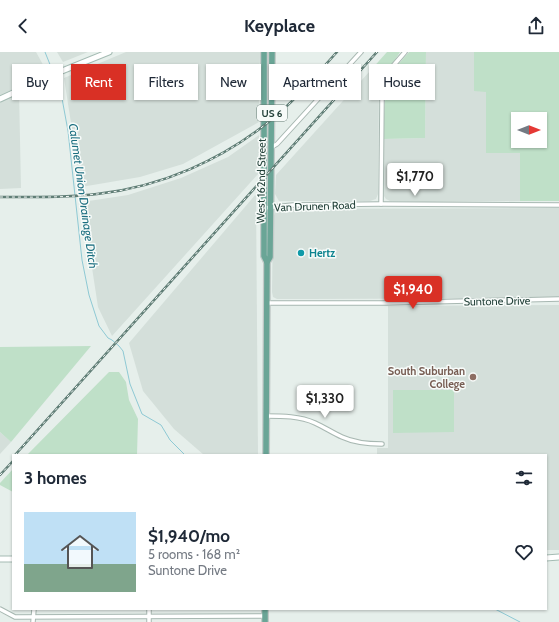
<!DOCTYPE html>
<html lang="en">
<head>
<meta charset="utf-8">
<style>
  :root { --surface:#fff; --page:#f2f2f3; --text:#1f2937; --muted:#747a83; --line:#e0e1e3; --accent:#d93025 }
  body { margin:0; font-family:Cabin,sans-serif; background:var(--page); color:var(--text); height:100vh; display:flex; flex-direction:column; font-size:15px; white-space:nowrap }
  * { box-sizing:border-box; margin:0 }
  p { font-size:13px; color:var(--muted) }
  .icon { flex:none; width:22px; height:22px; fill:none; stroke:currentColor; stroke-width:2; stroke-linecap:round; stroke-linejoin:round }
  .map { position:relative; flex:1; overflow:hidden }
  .panel { position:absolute; left:12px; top:402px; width:535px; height:156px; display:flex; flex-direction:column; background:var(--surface); border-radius:0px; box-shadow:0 1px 3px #0004 }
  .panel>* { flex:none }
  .hud { position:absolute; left:12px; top:12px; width:535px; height:36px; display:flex; gap:8px }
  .needle { width:26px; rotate:90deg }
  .controls { position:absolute; left:511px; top:60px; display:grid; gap:8px }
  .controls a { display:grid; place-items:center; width:36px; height:36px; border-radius:0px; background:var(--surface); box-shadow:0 1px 3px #0004; font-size:20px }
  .price { position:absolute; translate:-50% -34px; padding:0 9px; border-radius:4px; background:#fff; color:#222; font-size:13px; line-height:26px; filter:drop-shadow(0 1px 2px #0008) }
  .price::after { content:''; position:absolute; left:50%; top:24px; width:12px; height:9px; margin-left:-6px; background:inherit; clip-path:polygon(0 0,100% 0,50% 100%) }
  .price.active { background:var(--accent); color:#fff }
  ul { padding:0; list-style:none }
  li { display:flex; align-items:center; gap:12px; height:100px; padding:0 12px }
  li+li { border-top:1px solid var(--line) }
  li span { display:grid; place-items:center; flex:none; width:112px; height:80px; border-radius:0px; color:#555 }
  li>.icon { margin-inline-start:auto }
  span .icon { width:48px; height:48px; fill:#fffc; stroke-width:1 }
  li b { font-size:17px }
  h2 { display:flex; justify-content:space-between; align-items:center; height:48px; padding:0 12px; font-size:17px }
  .pill { padding:0 14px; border-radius:0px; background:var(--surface); box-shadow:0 1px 3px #0004; font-size:14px; line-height:36px }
  .pill.active { background:var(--accent); color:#fff }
  header { display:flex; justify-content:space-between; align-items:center; height:52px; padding:0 12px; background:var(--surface); font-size:18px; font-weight:800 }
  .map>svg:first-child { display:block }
  .built { fill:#d4dfda }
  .green { fill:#bfe0c8; fill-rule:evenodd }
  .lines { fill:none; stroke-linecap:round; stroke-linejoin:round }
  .stream { stroke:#8ec9d4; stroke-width:1 }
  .street-casing { stroke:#a8b8b2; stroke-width:5.5 }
  .secondary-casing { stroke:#a4bbb3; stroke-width:7 }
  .primary-casing { stroke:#c2cac8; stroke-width:8 }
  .street { stroke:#fff; stroke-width:3.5 }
  .secondary { stroke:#fff; stroke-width:5 }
  .primary { stroke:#6aa596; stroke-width:5.5 }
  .rail-casing { stroke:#5f7d75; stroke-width:2.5 }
  .rail { stroke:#f7fbf9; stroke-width:1; stroke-dasharray:3; stroke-linecap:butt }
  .culture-dot { fill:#0f9aa8; stroke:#f7fbf9; stroke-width:1.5 }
  .education-dot { fill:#8d6e63; stroke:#f7fbf9; stroke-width:1.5 }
  .labels { text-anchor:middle; stroke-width:3; stroke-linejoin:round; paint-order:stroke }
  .shield { fill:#f7fbf9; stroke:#637a73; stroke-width:1 }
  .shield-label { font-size:10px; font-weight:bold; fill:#24423a }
  .street-label { font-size:11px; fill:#24423a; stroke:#f7fbf9 }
  .culture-label { font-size:11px; font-weight:bold; fill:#0d838f; stroke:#f7fbf9; text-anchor:start }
  .education-label { font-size:11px; font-weight:bold; fill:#785e54; stroke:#f7fbf9; text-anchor:end }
  .water-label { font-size:12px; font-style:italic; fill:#1c6f80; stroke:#f7fbf9 }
</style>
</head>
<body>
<header><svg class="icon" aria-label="back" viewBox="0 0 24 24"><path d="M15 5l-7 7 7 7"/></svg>Keyplace<svg class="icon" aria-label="share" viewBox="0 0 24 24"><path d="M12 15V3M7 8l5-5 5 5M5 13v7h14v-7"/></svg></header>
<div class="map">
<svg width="559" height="570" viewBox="0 0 559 570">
  <rect width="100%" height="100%" fill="#e6efeb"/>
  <g class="built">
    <polygon points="0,0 36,0 47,20 19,39 21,136 0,137"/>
    <polygon points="57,0 88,0 63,10"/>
    <polygon points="126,0 260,0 259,70 183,112 140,125 81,135 64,26"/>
    <polygon points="426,0 474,0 474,39 486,39 486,101 520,101 520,149 425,150 390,149 386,147 384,144 384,87 425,86"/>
    <polygon points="370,19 383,27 379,36 378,142 376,147 370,149 279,149 275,142 276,123"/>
    <polygon points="259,83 259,121 112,284 98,255 82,150 128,143 181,126 228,105"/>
    <polygon points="256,142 258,403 204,403 174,377 143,339 129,291"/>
    <polygon points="559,156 559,246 311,247 277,247 273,245 272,240 273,166 275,161 281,157"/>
    <polygon points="559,253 559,498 546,498 546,403 377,403 377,396 388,396 388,254"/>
    <polygon points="0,380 11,390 0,402"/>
  </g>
  <g class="green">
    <polygon points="387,0 400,0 383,27 370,19"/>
    <path d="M 409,0 L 426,0 L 425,86 L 384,87 C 384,65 383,42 392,22 C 396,14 403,7 409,0 Z"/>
    <path d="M 474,0 L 559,0 L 559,149 L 520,149 L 520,101 L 486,101 L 486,40 L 474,39 ZM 518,67 L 540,67 L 540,89 L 518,89 Z"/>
    <polygon points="91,294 11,390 0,380 0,295"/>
    <polygon points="109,320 119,320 126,330 129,348 138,367 137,403 27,403"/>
    <polygon points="393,338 454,338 454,380 393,381"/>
    <polygon points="13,417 13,440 0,433 0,431"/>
  </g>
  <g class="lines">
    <g class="stream">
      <polyline points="45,0 53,20"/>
      <polyline points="55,25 61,41 68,79 82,208 89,243 99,274 108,286 112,288 119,294 123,299 130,332 142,362 161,373 170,388 185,403"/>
      <polyline points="495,557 520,570"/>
    </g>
    <defs>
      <g id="street">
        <polyline points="272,95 277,92 361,0"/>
        <polyline points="381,152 382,47 388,23 393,14 405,0"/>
        <polyline points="264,156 293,153 381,152 559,153"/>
        <polyline points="267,251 383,251 559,247"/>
        <path d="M 266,364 C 282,364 300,364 315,371 C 324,375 333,381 342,385 C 355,391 368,392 382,392"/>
        <polyline points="0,557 15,565 265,564"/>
        <polyline points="33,570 34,557"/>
        <polyline points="149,570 149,557"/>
      </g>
      <g id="secondary">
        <polyline points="0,47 52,23 109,0"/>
        <polyline points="546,506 559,505"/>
        <polyline points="0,507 13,507"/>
      </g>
      <g id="primary">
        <polyline points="264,0 264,204 267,210 266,403"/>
        <polyline points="267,210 270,205 272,0"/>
        <polyline points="265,570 265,557"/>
      </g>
    </defs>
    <use href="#street" class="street-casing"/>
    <use href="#secondary" class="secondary-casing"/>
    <use href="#primary" class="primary-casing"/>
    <use href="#street" class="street"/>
    <use href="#secondary" class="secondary"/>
    <use href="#primary" class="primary"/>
    <defs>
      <g id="rail">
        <path d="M 0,145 C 32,145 65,146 97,142 C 161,135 222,108 271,68 C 296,48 316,23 337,0"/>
        <polyline points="15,403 377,0"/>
        <polyline points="0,423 13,409"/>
      </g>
    </defs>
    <use href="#rail" class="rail-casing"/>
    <use href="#rail" class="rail"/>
  </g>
  <circle class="culture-dot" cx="301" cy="201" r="4"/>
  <circle class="education-dot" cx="473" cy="325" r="4"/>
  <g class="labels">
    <rect class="shield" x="257" y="53" width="30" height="16" rx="3"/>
    <g class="shield-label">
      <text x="272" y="65">US 6</text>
    </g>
    <g class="street-label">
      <text transform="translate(261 129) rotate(-89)" y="4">West 162nd Street</text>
      <text transform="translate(315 154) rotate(-2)" y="4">Van Drunen Road</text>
      <text transform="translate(497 249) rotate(-1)" y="4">Suntone Drive</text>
    </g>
    <g class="culture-label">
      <text x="309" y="205">Hertz</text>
    </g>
    <g class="education-label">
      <text x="465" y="323">South Suburban<tspan x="465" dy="13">College</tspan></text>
    </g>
    <g class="water-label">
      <text transform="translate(83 144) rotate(82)" y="4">Calumet Union Drainage Ditch</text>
    </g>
  </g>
</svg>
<div class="controls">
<a><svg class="needle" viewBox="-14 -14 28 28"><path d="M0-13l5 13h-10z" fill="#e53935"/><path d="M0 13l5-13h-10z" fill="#747a83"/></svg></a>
</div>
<b class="price" style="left:415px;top:145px">$1,770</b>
<b class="price active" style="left:413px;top:258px">$1,940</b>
<b class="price" style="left:325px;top:367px">$1,330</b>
<div class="hud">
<a class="pill">Buy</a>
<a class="pill active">Rent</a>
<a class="pill">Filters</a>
<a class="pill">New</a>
<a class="pill">Apartment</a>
<a class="pill">House</a>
</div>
<section class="panel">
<h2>3 homes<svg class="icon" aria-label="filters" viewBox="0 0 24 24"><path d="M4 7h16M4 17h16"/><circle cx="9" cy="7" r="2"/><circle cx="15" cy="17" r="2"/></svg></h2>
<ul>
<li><span style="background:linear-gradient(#bfe0f5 65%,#7fa58c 0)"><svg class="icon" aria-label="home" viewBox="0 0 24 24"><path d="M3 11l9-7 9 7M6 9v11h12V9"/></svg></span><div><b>$1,940/mo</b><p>5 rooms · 168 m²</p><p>Suntone Drive</p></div><svg class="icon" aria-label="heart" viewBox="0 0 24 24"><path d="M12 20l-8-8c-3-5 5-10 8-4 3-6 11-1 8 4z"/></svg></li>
</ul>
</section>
</div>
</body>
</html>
